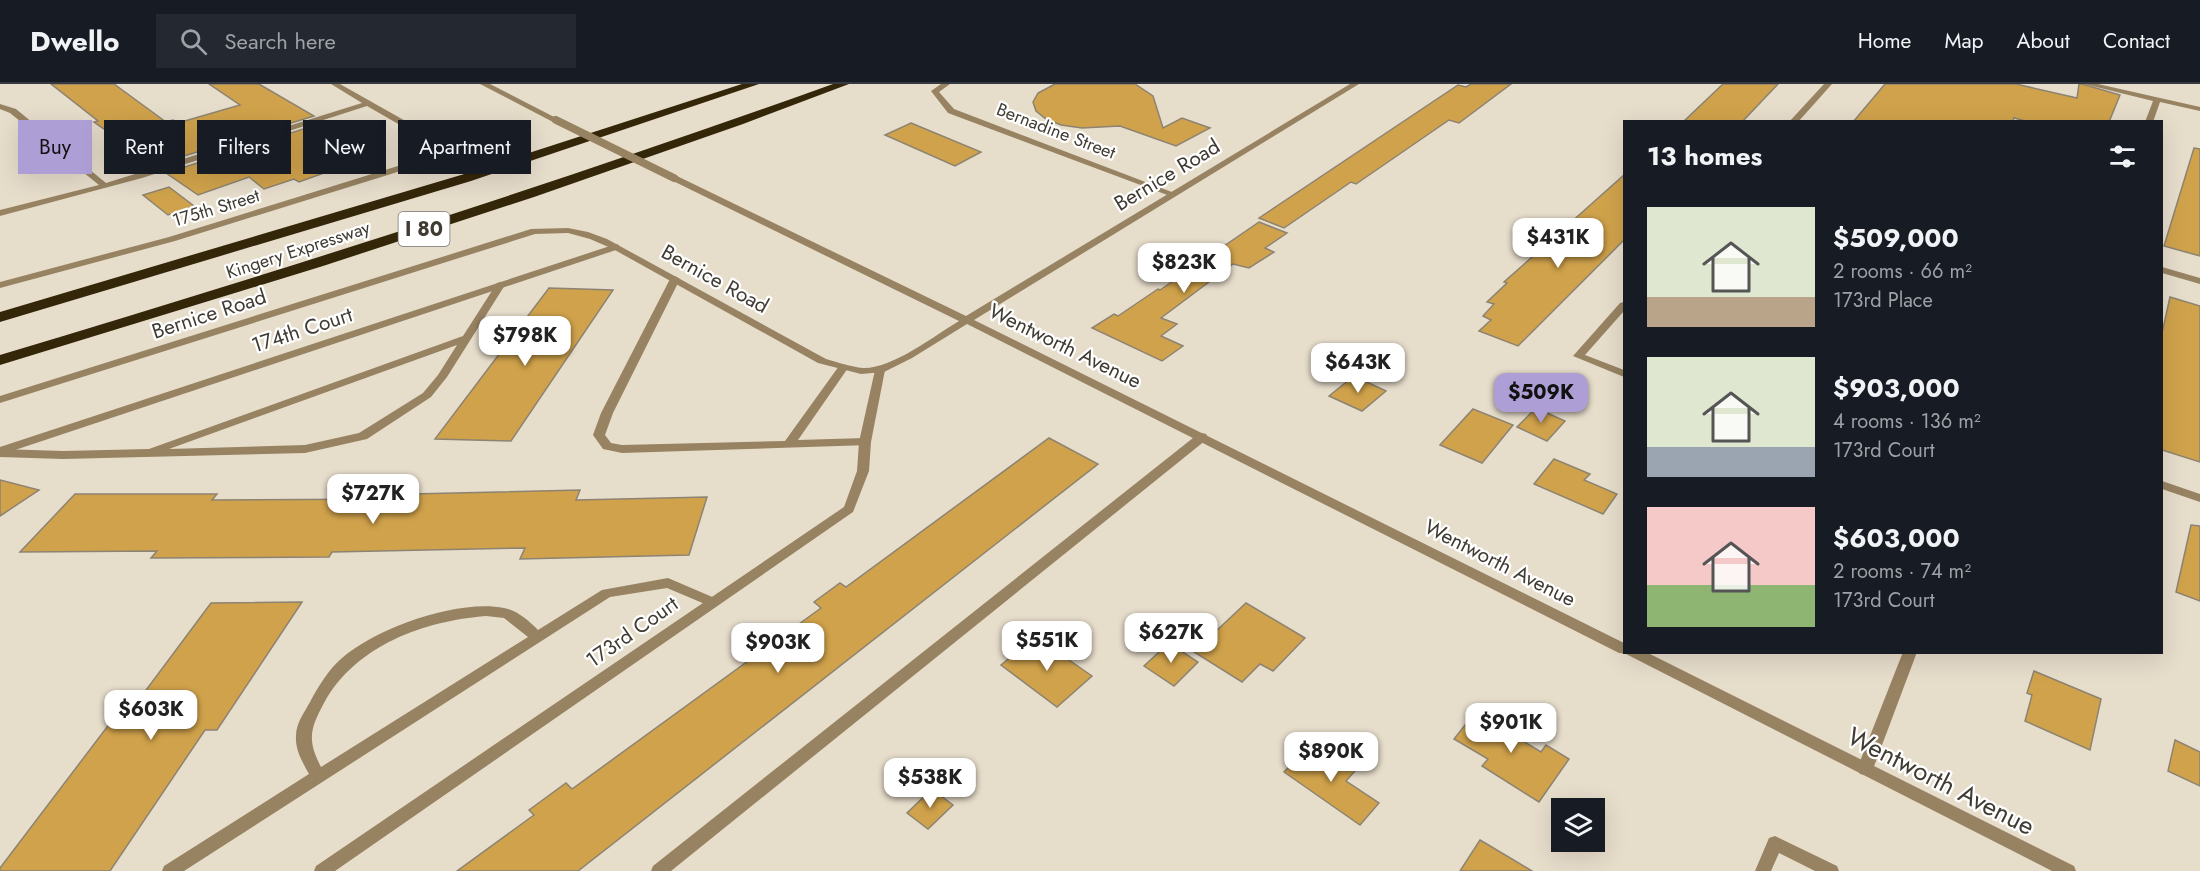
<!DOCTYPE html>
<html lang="en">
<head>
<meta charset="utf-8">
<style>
  :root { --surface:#171b24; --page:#242831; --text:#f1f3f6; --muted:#9ea1a6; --line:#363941; --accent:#ae9ed6 }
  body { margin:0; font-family:Jost,sans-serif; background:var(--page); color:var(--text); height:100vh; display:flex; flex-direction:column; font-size:22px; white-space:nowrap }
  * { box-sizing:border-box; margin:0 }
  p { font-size:20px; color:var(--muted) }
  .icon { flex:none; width:33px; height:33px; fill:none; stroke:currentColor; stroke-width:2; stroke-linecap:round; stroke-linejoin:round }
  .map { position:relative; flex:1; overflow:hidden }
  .drawer { position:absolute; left:1623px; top:36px; width:540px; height:534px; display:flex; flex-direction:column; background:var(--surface); border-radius:0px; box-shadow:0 6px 24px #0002 }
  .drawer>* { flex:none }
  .top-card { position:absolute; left:18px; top:36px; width:570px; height:54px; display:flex; gap:12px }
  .controls { position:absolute; left:1551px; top:714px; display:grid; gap:12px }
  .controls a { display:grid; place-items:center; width:54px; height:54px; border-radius:0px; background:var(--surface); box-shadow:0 6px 24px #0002; font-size:30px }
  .price { position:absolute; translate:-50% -51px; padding:0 14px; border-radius:12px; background:#fff; color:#222; font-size:20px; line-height:39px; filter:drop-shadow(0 2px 3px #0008) }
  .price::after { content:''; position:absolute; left:50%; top:36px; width:18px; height:14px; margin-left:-9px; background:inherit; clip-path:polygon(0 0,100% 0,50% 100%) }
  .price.current { background:var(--accent); color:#111 }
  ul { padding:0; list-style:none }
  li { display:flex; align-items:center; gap:18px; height:150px; padding:0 24px }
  li span { display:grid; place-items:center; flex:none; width:168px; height:120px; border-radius:0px; color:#555 }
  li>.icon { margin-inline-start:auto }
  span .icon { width:72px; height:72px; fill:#fffc; stroke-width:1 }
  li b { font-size:26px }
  h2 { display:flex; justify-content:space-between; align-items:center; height:72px; padding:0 24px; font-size:26px }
  .chip { padding:0 21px; border-radius:0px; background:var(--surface); box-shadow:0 6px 24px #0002; font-size:21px; line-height:54px }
  .chip.current { background:var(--accent); color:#111 }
  header { display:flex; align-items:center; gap:36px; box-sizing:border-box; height:84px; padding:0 30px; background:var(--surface); border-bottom:2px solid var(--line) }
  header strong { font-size:28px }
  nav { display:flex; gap:33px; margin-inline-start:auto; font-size:21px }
  .search { width:420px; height:54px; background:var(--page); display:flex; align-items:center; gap:15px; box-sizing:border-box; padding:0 21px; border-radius:0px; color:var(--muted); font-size:22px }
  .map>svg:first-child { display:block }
  .building { fill:#d0a24b; stroke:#8d8372; stroke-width:1.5 }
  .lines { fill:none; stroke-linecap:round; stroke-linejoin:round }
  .service { fill:#978362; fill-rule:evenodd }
  .minor { fill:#978362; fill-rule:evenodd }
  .tertiary { fill:#978362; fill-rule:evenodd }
  .motorway { fill:#342609; fill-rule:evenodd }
  .tertiary-bridge { stroke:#978362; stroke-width:8 }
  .labels { text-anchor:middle; stroke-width:4.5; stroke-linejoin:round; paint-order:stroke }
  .far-street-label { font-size:18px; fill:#403c34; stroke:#fff }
  .shield { fill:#fff; stroke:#797671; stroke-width:1.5 }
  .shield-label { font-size:20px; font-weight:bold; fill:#403c34 }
  .street-label { font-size:21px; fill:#403c34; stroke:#fff }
  .near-street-label { font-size:26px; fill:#403c34; stroke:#fff }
</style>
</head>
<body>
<header>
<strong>Dwello</strong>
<div class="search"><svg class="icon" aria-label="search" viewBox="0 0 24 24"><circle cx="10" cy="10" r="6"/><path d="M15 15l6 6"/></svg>Search here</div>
<nav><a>Home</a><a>Map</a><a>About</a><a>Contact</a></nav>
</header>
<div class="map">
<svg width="2200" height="787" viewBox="0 0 2200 787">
  <rect width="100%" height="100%" fill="#e7ddcb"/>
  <g class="building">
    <polygon points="51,0 114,0 166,38 173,36 178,39 240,21 209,0 259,0 314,32 155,81 94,38 98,37"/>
    <polygon points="1055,0 1135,0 1153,12 1163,44 1182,34 1210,44 1176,62 1120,42 1082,44 1061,41 1046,35 1036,27 1033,18 1038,9"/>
    <polygon points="1471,0 1511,0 1459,39 1449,36 1356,100 1351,98 1284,144 1259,134 1458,1 1466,3"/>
    <polygon points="1723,0 1778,0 1742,38 1683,38"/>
    <polygon points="1885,0 2016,0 2077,14 2079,0 2082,0 2120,11 2109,38 2029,38 2014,34 2012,38 1853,38"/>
    <polygon points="325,38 340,47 355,43 382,60 372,64 380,69 299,98 294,95 264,105 249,93 198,111 166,89"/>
    <polygon points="911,39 981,68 955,82 885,51"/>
    <polygon points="2194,64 2200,65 2200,172 2164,162"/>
    <polygon points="1624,91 1624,156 1518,262 1479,247 1491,236 1483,232 1494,220 1487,218 1507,199 1504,198"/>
    <polygon points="169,103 194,122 168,131 143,111"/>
    <polygon points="1259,138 1287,149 1265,164 1274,168 1249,184 1233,180 1161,234 1177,240 1161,252 1183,262 1162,277 1092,244 1114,230 1118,232 1158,205 1160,206"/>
    <polygon points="549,204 613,206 511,357 435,355"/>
    <polygon points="2170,213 2200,222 2200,378 2162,366 2162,249"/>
    <polygon points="1354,292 1386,307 1362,327 1329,312"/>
    <polygon points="1536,324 1565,337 1547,357 1517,343"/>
    <polygon points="1473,325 1513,341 1482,379 1440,361"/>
    <polygon points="1049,354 1098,380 578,787 457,787 534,731 529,726 566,699 572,705 821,524 814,518 840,499 846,503"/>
    <polygon points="1554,375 1590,390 1584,396 1617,410 1603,430 1534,400"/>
    <polygon points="0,396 39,406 0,432"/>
    <polygon points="580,406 576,416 707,413 689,471 520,475 525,464 332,468 329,473 151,474 157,467 20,468 75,410 217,410 212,416 408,415 411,410"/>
    <polygon points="2191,441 2200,442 2200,517 2176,508"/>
    <polygon points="302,518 217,646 205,646 110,787 0,787 0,784 120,626 132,625 211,519"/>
    <polygon points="1246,519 1305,554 1273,587 1260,580 1242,598 1194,568"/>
    <polygon points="1036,553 1092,592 1057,623 1001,581"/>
    <polygon points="1169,559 1198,578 1174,602 1144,582"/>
    <polygon points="2034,587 2101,615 2090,666 2025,637 2032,611 2027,609"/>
    <polygon points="1481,621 1511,638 1505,646 1541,668 1546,661 1569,675 1539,718 1482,682 1488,675 1454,655"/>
    <polygon points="2175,656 2200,668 2200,702 2168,687"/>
    <polygon points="1313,658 1355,687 1346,697 1379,719 1360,741 1284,688"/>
    <polygon points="932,705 953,721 928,745 907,729"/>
    <polygon points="1480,756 1532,787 1460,787"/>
  </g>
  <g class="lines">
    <g class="service">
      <polygon points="675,192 680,195 613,329 605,351 611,359 622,361 785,357 839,282 843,281 848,284 798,356 865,354 871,358 869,361 622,369 603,365 593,351 601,329 670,195"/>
      <path d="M 500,198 L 505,201 L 447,293 L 431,313 L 367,355 L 305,369 L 63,375 L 0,373 L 0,365 L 63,367 L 149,365 L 463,252 L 497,199 ZM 457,261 L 438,291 L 423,309 L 359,349 L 305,361 L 169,365 Z"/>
      <path d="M 668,494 L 717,515 L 719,518 L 717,521 L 712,523 L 667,504 L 610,513 L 184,787 L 162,787 L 164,782 L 309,690 C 303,679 295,666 296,652 C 296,639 304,629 310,618 C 318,603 328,586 342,574 C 377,544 457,515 504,524 C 518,527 528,536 538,546 L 602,506 ZM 486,532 L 504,534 L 528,553 L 321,683 C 307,656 310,645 324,619 C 356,561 424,537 486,532 Z"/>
      <polygon points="1775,752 1837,782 1839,787 1815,787 1779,769 1771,787 1755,787 1769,754"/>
    </g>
    <g class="minor">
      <polygon points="331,0 340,0 432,52 441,68 407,85 175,157 0,204 0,198 169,153 401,81 432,67 426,56 367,22 142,94 0,132 0,126 99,101 10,29 0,25 0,20 16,25 106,99 362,19"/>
      <polygon points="941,0 950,0 939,8 954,25 1177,110 1170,112 948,29 931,7"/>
      <polygon points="1824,0 1832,0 1798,38 1789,38"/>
      <polygon points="2084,0 2098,0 2200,23 2200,27 2160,18 2153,38 2145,38 2153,17"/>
      <polygon points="616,160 619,161 619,165 0,371 0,363"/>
      <polygon points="2162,183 2200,194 2200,200 2162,189"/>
      <polygon points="1624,218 1624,227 1585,271 1624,286 1624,293 1573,272 1620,219"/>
      <polygon points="880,283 885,286 871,358 869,387 853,428 335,787 314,787 316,782 844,423 857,387 859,358 875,286"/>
      <polygon points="1202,349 1206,350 1208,353 1206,356 671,787 651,787 653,782 1198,350"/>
      <polygon points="2162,397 2200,410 2200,418 2162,405"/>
      <polygon points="1903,568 1917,568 1873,685 1870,690 1865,691 1860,690 1857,685"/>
    </g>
    <g class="tertiary">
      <polygon points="480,0 490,0 560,36 553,38"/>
      <path d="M 1350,0 L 1359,0 L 974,236 L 1624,559 L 1624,568 L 1646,568 L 2074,782 L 2076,787 L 2052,787 L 1626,570 L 1619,569 L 967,240 L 912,274 L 884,288 L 861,290 L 818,279 L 613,165 L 590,155 L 568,149 L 535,150 L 0,319 L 0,312 L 531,145 L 568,144 L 588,148 L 607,155 L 826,275 C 837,278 851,283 863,284 C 892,285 934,252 959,237 L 671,96 L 671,92 L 677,92 L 966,232 Z"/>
    </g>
    <g class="motorway">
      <polygon points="742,0 759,0 471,97 0,238 0,228 461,91"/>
      <path d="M 833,0 L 849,0 L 743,40 L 534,113 L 323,182 L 0,281 L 0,271 C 280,187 558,99 833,0 Z"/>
    </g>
    <polyline class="tertiary-bridge" points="556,36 674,94"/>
  </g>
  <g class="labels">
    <g class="far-street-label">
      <text transform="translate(1056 47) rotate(21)" y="6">Bernadine Street</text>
      <text transform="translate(216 124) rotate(-17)" y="6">175th Street</text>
      <text transform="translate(298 166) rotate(-18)" y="6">Kingery Expressway</text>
    </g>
    <rect class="shield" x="398.5" y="128" width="51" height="34" rx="4.5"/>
    <g class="shield-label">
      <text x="424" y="152">I 80</text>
    </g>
    <g class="street-label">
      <text transform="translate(1167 91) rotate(-31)" y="7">Bernice Road</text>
      <text transform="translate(715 195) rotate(29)" y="7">Bernice Road</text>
      <text transform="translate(209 230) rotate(-18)" y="7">Bernice Road</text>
      <text transform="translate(302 246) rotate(-18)" y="7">174th Court</text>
      <text transform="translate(1065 262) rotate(26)" y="7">Wentworth Avenue</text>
      <text transform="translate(1500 479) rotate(27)" y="7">Wentworth Avenue</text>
      <text transform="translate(632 548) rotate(-35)" y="7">173rd Court</text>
    </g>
    <g class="near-street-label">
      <text transform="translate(1941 697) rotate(27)" y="9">Wentworth Avenue</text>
    </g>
  </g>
</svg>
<div class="controls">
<a><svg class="icon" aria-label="layers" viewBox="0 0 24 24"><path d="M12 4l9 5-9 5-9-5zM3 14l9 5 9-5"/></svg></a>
</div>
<b class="price" style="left:1558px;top:185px">$431K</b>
<b class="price" style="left:1184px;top:210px">$823K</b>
<b class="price" style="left:525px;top:283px">$798K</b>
<b class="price" style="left:1358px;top:310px">$643K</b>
<b class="price current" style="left:1541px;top:340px">$509K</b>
<b class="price" style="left:373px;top:441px">$727K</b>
<b class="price" style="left:1171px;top:580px">$627K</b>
<b class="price" style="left:1047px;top:588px">$551K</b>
<b class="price" style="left:778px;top:590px">$903K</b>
<b class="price" style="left:151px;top:657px">$603K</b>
<b class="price" style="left:1511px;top:670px">$901K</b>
<b class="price" style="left:1331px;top:699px">$890K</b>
<b class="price" style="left:930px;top:725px">$538K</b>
<div class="top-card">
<a class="chip current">Buy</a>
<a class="chip">Rent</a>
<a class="chip">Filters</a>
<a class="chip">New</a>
<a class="chip">Apartment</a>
</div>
<section class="drawer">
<h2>13 homes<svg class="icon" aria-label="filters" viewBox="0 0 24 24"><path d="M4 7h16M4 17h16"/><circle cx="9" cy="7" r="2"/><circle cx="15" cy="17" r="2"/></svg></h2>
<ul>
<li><span style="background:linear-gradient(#dfe7d0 75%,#b9a48a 0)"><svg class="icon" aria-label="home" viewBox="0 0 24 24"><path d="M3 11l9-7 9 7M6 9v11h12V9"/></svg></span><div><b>$509,000</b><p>2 rooms · 66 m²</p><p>173rd Place</p></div></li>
<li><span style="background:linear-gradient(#dfe7d0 75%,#9aa5b1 0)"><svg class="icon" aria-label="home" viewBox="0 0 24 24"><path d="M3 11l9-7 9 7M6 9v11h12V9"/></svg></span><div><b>$903,000</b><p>4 rooms · 136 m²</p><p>173rd Court</p></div></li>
<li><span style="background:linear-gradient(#f6c9c9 65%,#8fb573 0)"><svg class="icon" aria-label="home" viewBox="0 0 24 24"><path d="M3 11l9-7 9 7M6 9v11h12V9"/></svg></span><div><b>$603,000</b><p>2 rooms · 74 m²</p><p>173rd Court</p></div></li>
</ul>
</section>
</div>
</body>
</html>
